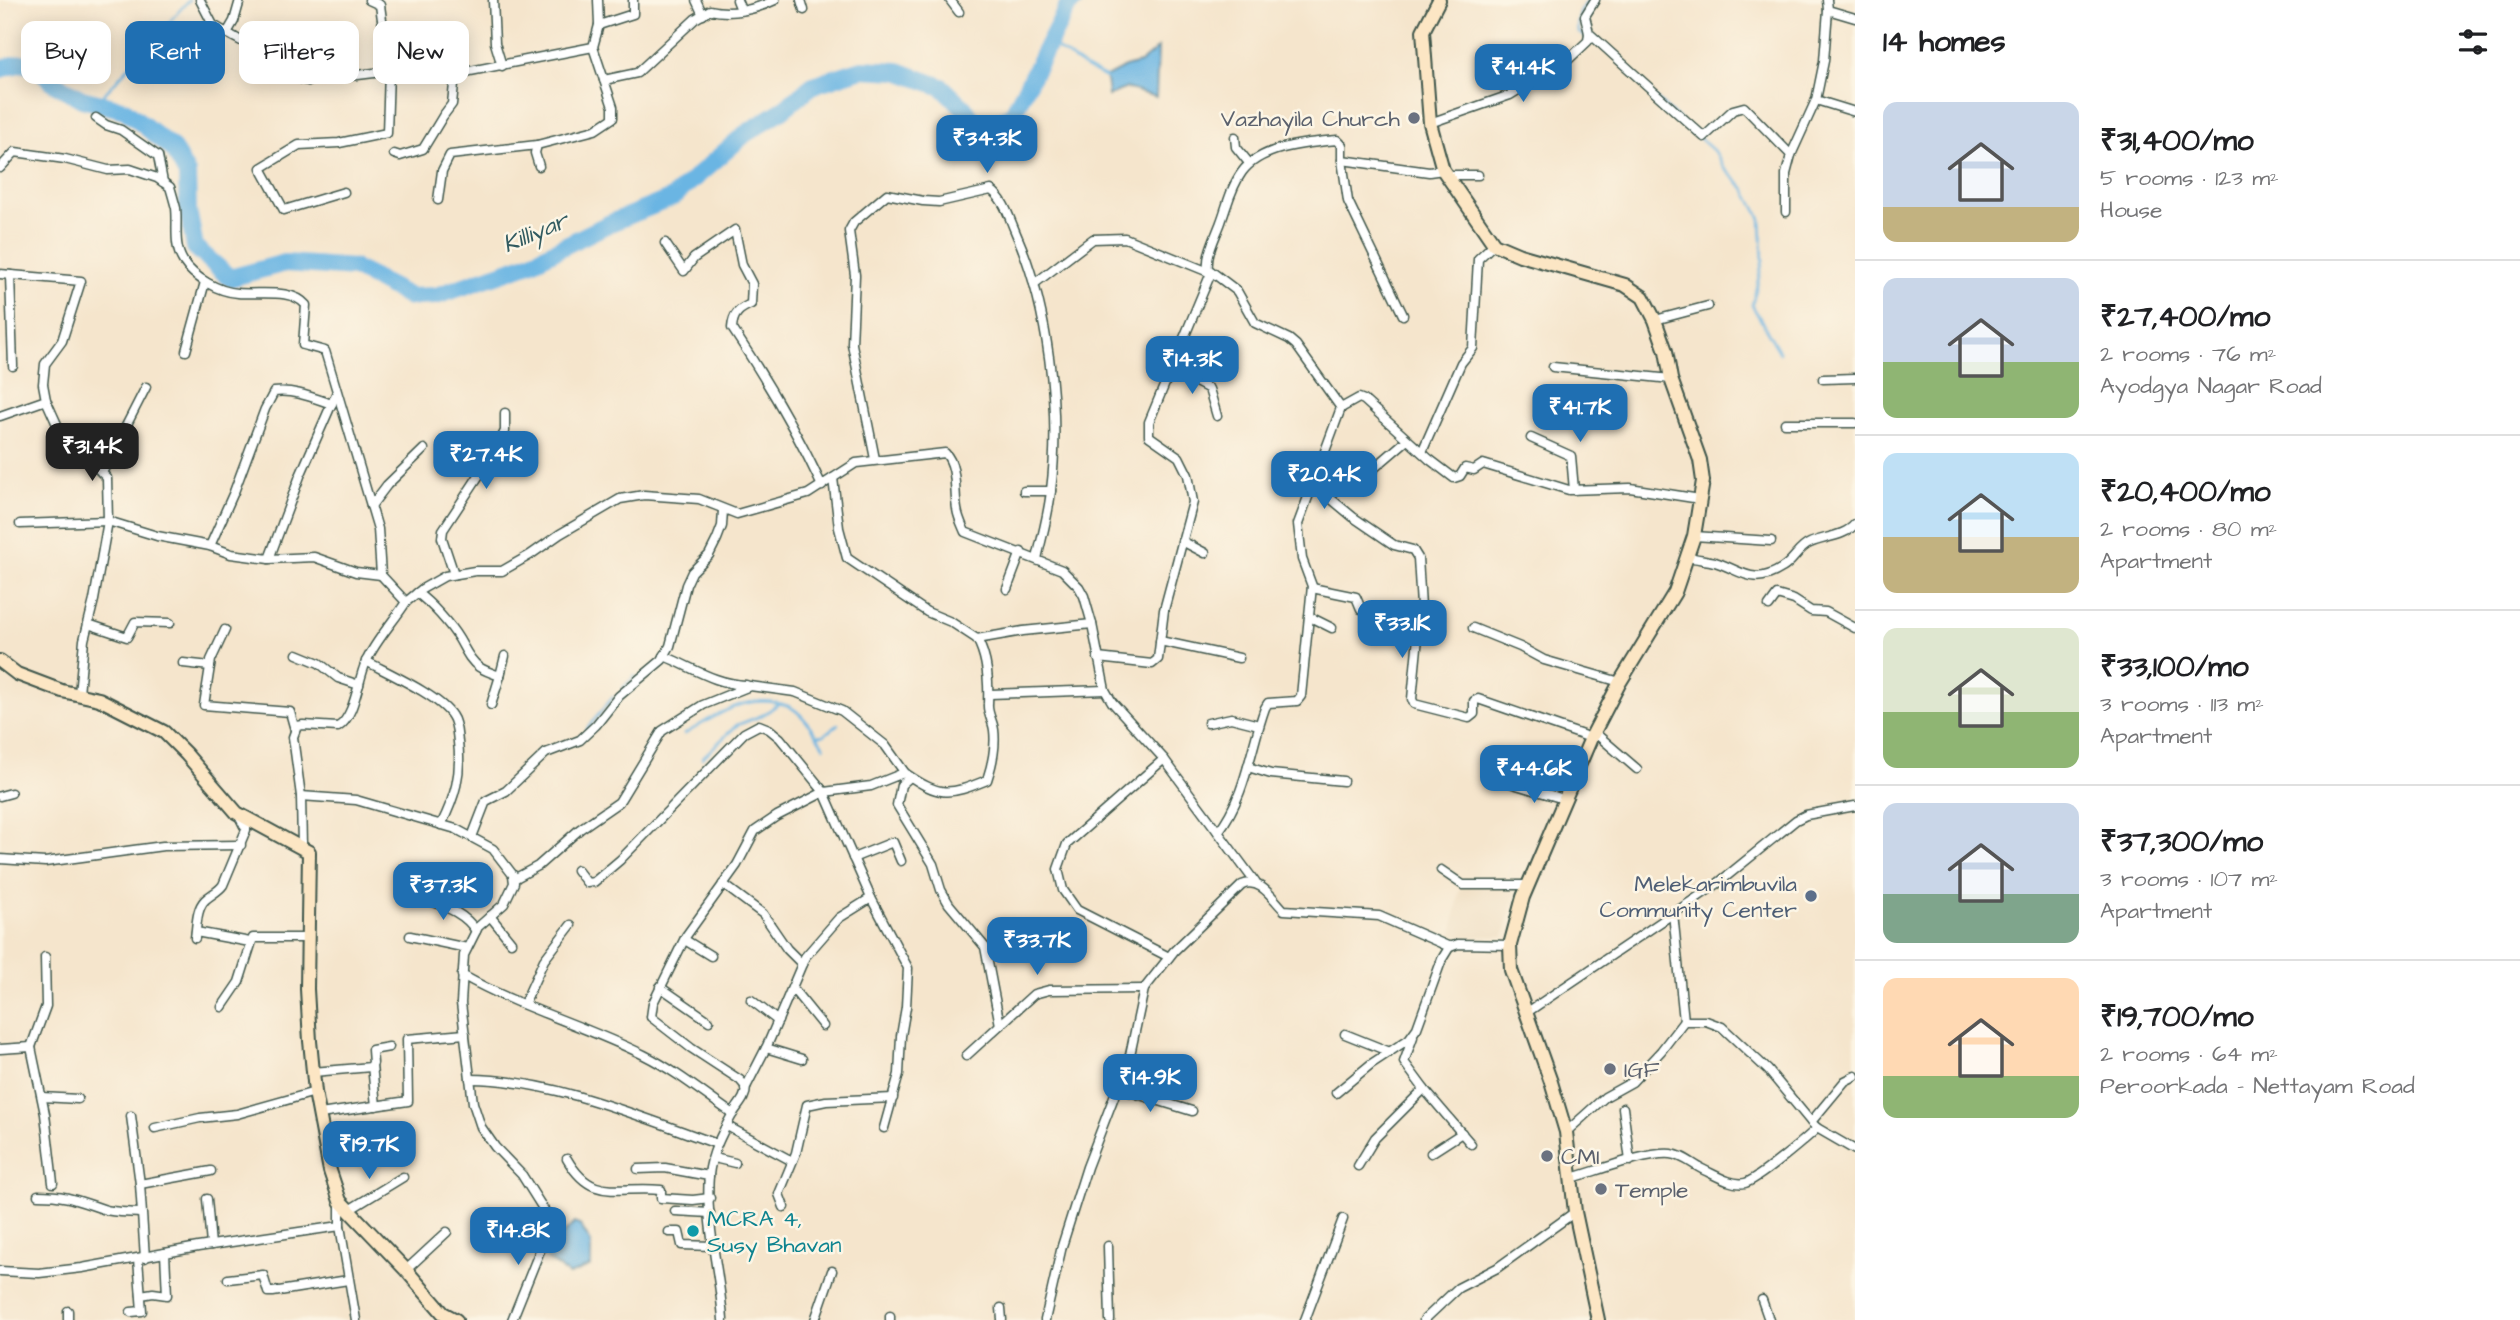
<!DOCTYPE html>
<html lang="en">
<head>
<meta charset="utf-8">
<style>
  :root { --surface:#fff; --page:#f2f2f2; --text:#202124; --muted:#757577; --line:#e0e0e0; --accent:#1f6fb2 }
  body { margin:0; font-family:"Architects Daughter",sans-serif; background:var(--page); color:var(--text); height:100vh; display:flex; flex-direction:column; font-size:26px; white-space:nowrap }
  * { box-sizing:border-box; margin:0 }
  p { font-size:23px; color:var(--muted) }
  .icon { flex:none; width:38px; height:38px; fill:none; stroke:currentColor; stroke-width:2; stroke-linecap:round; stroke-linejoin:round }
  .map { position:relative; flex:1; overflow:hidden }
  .side { display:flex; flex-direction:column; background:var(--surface); width:665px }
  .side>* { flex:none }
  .top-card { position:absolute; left:21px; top:21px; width:665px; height:63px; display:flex; gap:14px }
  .price { position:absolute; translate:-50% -60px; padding:0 16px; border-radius:14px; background:var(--accent); color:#fff; font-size:23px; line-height:46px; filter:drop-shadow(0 2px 4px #0008) }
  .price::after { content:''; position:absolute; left:50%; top:42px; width:21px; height:16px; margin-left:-10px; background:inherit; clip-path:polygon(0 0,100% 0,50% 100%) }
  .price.on { background:#222; color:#fff }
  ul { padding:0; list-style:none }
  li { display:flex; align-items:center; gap:21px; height:175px; padding:0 28px }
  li+li { border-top:2px solid var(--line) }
  li span { display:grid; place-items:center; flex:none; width:196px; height:140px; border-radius:14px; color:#555 }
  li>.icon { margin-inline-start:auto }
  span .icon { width:84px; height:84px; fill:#fffc; stroke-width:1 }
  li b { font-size:30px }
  h2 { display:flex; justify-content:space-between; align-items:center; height:84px; padding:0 28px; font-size:30px }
  .pill { padding:0 24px; border-radius:14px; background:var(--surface); box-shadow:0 4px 18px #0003; font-size:24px; line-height:63px }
  .pill.on { background:var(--accent); color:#fff }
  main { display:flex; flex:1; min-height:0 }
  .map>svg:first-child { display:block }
  .built { fill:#ecd8ba }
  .water { fill:#6bb5e3; stroke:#45798c; stroke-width:2 }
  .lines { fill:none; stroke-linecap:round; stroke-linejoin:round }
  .stream { stroke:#6bb5e3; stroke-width:2.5 }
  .river { stroke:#6bb5e3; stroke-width:18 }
  .street-casing { stroke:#3f564b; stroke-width:11 }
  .secondary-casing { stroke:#3f564b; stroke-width:16 }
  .street { stroke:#fff; stroke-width:8 }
  .secondary { stroke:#fce6c4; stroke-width:12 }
  .worship-dot { fill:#6b7280; stroke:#fcf5e5; stroke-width:2.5 }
  .service-dot { fill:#5c6f8a; stroke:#fcf5e5; stroke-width:2.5 }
  .culture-dot { fill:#0f9aa8; stroke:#fcf5e5; stroke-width:2.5 }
  .labels { text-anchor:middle; stroke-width:5; stroke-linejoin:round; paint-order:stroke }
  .worship-label { font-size:23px; fill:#5b616d; stroke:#fcf5e5; text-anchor:start }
  .service-label { font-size:23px; fill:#4e5e75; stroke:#fcf5e5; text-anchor:end }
  .culture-label { font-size:23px; fill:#0d838f; stroke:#fcf5e5; text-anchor:start }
  .water-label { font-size:24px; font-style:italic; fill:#325b60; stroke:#fcf5e5 }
</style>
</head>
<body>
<main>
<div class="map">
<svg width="1855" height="1320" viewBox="0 0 1855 1320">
  <rect width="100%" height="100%" fill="#fcf5e5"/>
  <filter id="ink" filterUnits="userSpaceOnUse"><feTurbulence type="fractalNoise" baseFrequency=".0143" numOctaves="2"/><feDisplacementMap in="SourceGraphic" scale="14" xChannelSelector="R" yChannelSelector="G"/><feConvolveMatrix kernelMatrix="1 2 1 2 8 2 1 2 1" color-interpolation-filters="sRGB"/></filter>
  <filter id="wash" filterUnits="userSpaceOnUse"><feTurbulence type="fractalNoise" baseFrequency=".00686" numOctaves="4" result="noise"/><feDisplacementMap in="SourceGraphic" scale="28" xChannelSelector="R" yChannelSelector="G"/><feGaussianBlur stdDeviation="1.57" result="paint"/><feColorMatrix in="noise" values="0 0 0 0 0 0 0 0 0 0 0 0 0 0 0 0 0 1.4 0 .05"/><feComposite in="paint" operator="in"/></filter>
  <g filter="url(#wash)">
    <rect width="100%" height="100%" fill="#f5e5cc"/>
    <polygon class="built" points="1465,879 1492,881 1514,889 1515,895 1504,936 1452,937 1459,892"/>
    <g class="water">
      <polygon points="1158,48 1156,97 1126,88 1108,96 1106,77 1125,67 1140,63"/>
      <polygon points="575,1223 581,1226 591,1243 591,1266 569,1275 541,1254"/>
    </g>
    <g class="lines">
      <g class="stream">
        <path d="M 1587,38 L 1578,32 C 1576,20 1581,8 1589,0"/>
        <polyline points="1050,44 1086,68 1107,78"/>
        <polyline points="1655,98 1716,153 1724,168 1745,189 1761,219 1763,260 1752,305 1780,353"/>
        <polyline points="96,103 189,0"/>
        <polyline points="623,688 635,676"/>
        <polyline points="586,730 613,697"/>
        <path d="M 685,734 C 717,715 748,691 788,706 C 803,712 815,734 824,747"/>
        <polyline points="816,736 824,735 838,724"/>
        <polyline points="702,758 737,725 763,715 778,704"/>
      </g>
      <polyline class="river" points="0,69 22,63 37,67 54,83 82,99 125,110 173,149 187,174 188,210 195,247 230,278 285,263 354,268 410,297 436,296 530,263 608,224 672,198 745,134 781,111 813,85 862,69 898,71 942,87 964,108 980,130 1012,115 1069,4 1075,0"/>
    </g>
  </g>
  <g filter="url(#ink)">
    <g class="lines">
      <defs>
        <g id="street">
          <polyline points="200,0 213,25 227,33 234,21 240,0"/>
          <polyline points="493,0 495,43 502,66"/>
          <polyline points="598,0 599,25"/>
          <polyline points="696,0 703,15"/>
          <polyline points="737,0 741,10"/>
          <polyline points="801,0 804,10"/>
          <polyline points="950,0 959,12"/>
          <polyline points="1827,0 1828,10 1855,18"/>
          <path d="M 227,33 C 235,38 244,42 251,47 C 272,62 281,75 308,81 L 399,70 L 455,74 L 593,47 L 599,25 L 633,14 L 633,0"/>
          <polyline points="1589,33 1704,137 1733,110 1744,107 1791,155"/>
          <path d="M 604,80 L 637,73 L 695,19 L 710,10 C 731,15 755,10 775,0"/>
          <polyline points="1816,100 1855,112"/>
          <polyline points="96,118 106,125 121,130 158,156 163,182"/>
          <polyline points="1430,123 1510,95 1569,59 1588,41 1589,33 1585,16 1595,0"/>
          <polyline points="1235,137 1236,147 1249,163"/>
          <polyline points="394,154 400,156 423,149 443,116 452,104 455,74"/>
          <polyline points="1342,160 1348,201 1403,315"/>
          <polyline points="539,166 535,153 537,145 595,130 613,118 613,107 593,47"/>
          <path d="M 0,168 L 15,152 L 65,159 L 108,170 L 130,169 L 157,178 L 170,187 C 172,193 174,201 176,208 C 178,225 173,245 183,261 C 194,278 219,292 238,293 C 259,295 292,288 306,305 L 303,345 L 325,351 L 378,529 L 381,575 L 406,602 C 394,621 375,641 366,662 C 358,679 355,717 338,727 L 303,725 L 297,726 L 293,737 L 301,796 L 302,847"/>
          <path d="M 1443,170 L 1429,172 L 1342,160 L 1342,145 L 1337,140 C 1307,143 1261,146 1242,172 C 1231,187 1227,206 1221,222 C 1216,236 1206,254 1208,269 L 1237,291 L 1255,323 L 1289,339 L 1296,345 L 1341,408 L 1359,398 L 1364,400 L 1429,459 L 1454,478 L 1460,476 L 1465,468 L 1474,470 L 1483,464 L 1569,490 L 1630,488 L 1700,499"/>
          <polyline points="1446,175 1478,175"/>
          <polyline points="344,192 284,210 261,168 299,145 339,143 387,133 389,71 380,5 369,0"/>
          <polyline points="438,200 442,171 450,155 537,145"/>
          <polyline points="1786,212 1786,174 1791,155 1816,100 1824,61 1828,10"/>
          <path d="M 665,243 L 684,271 L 694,258 L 735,230 L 742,265 L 752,284 L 751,304 C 739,309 733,314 732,328 C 766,379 796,430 822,486"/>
          <polyline points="0,274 81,281 62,341 45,364 43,384 46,400 0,416"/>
          <polyline points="10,275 13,366"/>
          <polyline points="1034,284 1093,239 1125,238 1211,273 1149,422 1149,436 1179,457 1188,475 1193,502 1164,610 1158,659 1152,664 1098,658"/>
          <polyline points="1655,320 1708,306"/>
          <polyline points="186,351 205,282"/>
          <polyline points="1553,367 1671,379"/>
          <polyline points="1169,374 1192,380 1209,389 1217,416"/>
          <polyline points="1823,379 1855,378"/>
          <polyline points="336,394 300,476 269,559 314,557 356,572 381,575"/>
          <polyline points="1785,423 1855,423"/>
          <polyline points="1531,438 1571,456 1574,490"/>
          <polyline points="1422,452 1461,363 1473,348 1478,259 1494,244"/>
          <path d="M 875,459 L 852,344 L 855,275 L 849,231 L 854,222 L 887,194 L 923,201 L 939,202 L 991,190 C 1004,199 1009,217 1015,231 C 1048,305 1061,410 1051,490 C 1049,513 1042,536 1037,559"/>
          <polyline points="1372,470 1407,440"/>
          <polyline points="102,473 146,387"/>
          <polyline points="1312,483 1353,517 1394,545 1413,550 1418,558 1421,606 1412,699 1414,704 1469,718 1474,714 1474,701 1478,699 1591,738"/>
          <polyline points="1024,491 1051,491"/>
          <polyline points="371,506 387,485 424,449"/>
          <polyline points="20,524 108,521 107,478 60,431 46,400"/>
          <polyline points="1694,536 1771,541"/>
          <polyline points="1182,541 1205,553"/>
          <path d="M 210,546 L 234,492 L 265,409 L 274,392 C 293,389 314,398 332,404"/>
          <path d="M 1688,557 C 1697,559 1706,560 1715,562 C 1741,570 1753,587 1782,568 C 1794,561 1798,548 1810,543 C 1823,537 1846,536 1855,524"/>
          <polyline points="454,574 442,538 443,530 495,451 505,431 505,413"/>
          <polyline points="1312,588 1356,597 1361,609 1420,614"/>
          <polyline points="1007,589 1021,552"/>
          <path d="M 417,593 C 431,603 450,624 459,639 C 465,649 469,660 479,667 C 485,671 494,674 500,676 L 505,656"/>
          <path d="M 406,602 L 422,589 L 445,576 L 475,571 L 502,571 L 530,555 L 560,534 L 620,499 L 644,495 L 699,499 L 737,514 L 808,494 L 856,463 L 945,453 C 958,466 954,492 957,509 C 958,517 962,525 965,532 L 1062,570 L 1079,587 L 1084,596 L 1092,624 L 1105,690 L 1112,702 L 1164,759 L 1255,882"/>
          <polyline points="1769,606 1777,595 1794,600 1811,611 1826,612 1855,628"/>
          <polyline points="1310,617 1332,628"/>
          <polyline points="88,624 127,637 135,622 170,623"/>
          <polyline points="1473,628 1520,647 1544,660 1620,682"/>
          <polyline points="225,630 211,660 204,705 290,712 295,730"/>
          <polyline points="977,639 1023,631 1092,624"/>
          <polyline points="1160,641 1239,658"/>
          <polyline points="297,654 319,663 338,678 359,685"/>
          <path d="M 664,656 C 692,667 715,684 746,685"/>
          <path d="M 366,661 C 388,673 440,696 452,716 C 457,723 457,734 458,742 C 462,774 455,797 441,825"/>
          <polyline points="183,663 210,666"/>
          <polyline points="79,694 84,640 94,600 108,521 157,536 210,546 231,554 269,559"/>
          <polyline points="990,694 1105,690"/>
          <polyline points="491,705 500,676"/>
          <polyline points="1208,723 1231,718 1259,725"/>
          <polyline points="1594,732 1637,769"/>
          <polyline points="1164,759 1067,844 1058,869 1063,890 1077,910 1169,957"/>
          <polyline points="1248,767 1271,774 1343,781"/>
          <polyline points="910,777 901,785 897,805 933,864 941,890 949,904 985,947 1000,1025"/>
          <polyline points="1513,784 1564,799"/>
          <polyline points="0,796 11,793"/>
          <polyline points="301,796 356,800 456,829 493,849 513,875 514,883 504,904 478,927 464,955 461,1003 473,1103 481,1127 495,1147 522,1175 549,1218 545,1238 512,1320"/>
          <path d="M 1218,832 C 1246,796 1250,750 1265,708 L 1268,703 L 1297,701 L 1301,696 L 1312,586 L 1302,559 L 1298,524 L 1341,408"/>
          <polyline points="472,837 486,801 506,791 546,753 580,740 596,725 619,696 662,660 670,646 686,585 692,572 709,555 717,539 722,526 723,510"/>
          <polyline points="853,858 893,842 901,861"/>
          <polyline points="0,859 45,862 163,846 241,845"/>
          <polyline points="577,870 587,883 594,882 620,860 744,733 759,725 769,729 780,738 824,792 871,898 908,968 906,1007 901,1036 899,1074 884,1128"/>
          <polyline points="1441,870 1463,885 1528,885"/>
          <polyline points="514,879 538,866 580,829 619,802 662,731 703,705 750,686 795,692 842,711 885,745 905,773"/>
          <polyline points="723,884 763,914 787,949 802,964"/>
          <path d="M 423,898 C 443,906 464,912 476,931"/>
          <polyline points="1673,913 1684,1021"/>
          <polyline points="490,916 511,942"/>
          <polyline points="196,932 250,942"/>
          <polyline points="410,936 467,948"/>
          <path d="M 195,938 C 197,926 196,909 205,900 C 211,894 218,892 223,885 L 246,830 L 246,826 L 244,826 L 239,816"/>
          <polyline points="685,940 711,956"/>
          <path d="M 462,975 C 520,1008 584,1025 644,1055 C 676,1071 704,1094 733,1114"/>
          <polyline points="660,987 709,1021"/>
          <polyline points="793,989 823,1026"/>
          <polyline points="751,1000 778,1021"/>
          <polyline points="524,1004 544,960 571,925"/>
          <polyline points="222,1007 239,982 253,938 309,938"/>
          <polyline points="1526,1013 1717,884 1796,820 1806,815 1855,806"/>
          <polyline points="1345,1034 1390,1052"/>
          <polyline points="31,1047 46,1006 45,957"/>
          <polyline points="766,1048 802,1059"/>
          <polyline points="0,1049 31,1047 45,1114 53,1183"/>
          <polyline points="966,1056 1034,994 1049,990 1144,989"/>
          <polyline points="372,1065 376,1106"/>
          <polyline points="313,1072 371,1067 373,1063 372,1050 389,1047"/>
          <path d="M 470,1079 C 551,1079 641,1117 717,1144"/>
          <polyline points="1117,1088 1192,1111"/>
          <polyline points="745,1089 767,1046 805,957 839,918 871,898"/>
          <polyline points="1424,1089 1471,1144"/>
          <polyline points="1336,1093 1371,1064 1409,1039 1417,1028 1442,959 1450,946"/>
          <polyline points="42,1097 78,1099"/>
          <polyline points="1623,1108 1630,1161"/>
          <polyline points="320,1114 408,1101 407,1039 465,1034"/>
          <polyline points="131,1116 140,1184 145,1258"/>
          <polyline points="727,1126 792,1161"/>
          <polyline points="155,1128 200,1118 237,1114 315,1092"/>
          <polyline points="1817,1128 1855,1150"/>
          <polyline points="1566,1132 1605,1097 1632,1082 1661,1051 1684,1021 1706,1021 1722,1027 1768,1070 1811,1122 1845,1081 1855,1076"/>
          <polyline points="1431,1153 1462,1133"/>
          <polyline points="714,1158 735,1163"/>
          <path d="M 567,1159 C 593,1204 618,1185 661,1190 L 661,1198 L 693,1200 L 710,1198"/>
          <polyline points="1358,1166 1375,1138 1424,1089 1404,1062 1413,1037"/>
          <polyline points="638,1169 665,1168 709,1176"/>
          <path d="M 1572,1178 C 1597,1171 1645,1152 1671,1154 C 1683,1155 1693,1165 1704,1170 C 1715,1175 1732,1186 1745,1183 C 1757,1180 1802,1142 1813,1132 L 1817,1128 L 1811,1122"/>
          <polyline points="140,1184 211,1171"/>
          <path d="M 38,1195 C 67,1195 76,1200 103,1209 C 114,1213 129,1212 141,1213"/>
          <polyline points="207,1199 211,1245"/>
          <polyline points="784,1207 779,1194 796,1153 807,1105 826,1101 893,1098"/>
          <polyline points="349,1210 403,1177"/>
          <polyline points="675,1211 710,1213"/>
          <polyline points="340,1226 356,1320"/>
          <polyline points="669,1232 679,1232 682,1245 712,1246"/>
          <polyline points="1108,1246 1110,1320"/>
          <polyline points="406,1270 447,1232"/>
          <polyline points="0,1271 39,1273 82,1268 198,1247 340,1226 340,1202"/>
          <polyline points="228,1279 263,1275 268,1292 273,1292 348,1280"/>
          <polyline points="141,1295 153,1293 167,1295 165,1253"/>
          <polyline points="1762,1300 1769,1320"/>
          <polyline points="1001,1308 1002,1320"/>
          <polyline points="68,1311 68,1320"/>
          <polyline points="131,1312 142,1311 138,1259"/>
          <path d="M 723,1320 C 720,1272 705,1224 709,1175 C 711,1154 722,1133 732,1115 C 738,1105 746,1099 746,1087 L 740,1080 L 691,1048 L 651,1017 L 653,1003 L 686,936 L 737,865 L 755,831 L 777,816 L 824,792 L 871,786 L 901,774 L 905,773 C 940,797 948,796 987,780 C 992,765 996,746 994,730 C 993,721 987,713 988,704 C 989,682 988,659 977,639 L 951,622 L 927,612 L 847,558 L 839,528 L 833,478"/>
          <polyline points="815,1320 832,1271"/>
          <polyline points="890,1320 890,1316"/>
          <path d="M 1045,1320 L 1062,1246 L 1087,1167 L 1130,1055 L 1144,989 L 1174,951 L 1242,885 C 1260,877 1272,898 1284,910 L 1379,916 L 1450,947 L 1458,944 L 1510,945"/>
          <polyline points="1305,1320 1343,1219"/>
          <polyline points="1424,1320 1458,1288 1497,1268 1575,1212"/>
        </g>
        <g id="secondary">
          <polyline points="1439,0 1423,31 1430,123 1443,170 1494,244 1520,255 1625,285 1643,297 1655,320 1666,351 1671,379 1700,460 1703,481 1694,536 1675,592 1620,682 1591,738 1523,897 1510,945 1511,970 1551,1082 1566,1132 1575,1212 1598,1320"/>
          <polyline points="0,661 17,674 62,691 99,699 164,732 186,754 237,813 309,852 307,989 310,1041 315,1092 330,1171 340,1201 406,1270 443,1313 456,1320"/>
        </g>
      </defs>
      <use href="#street" class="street-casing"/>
      <use href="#secondary" class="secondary-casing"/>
      <use href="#street" class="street"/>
      <use href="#secondary" class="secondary"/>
    </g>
  </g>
  <g class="worship-dot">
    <circle cx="1414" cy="118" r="7"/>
    <circle cx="1610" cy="1069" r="7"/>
    <circle cx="1547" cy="1156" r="7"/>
    <circle cx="1601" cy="1189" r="7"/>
  </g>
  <circle class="service-dot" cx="1811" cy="896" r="7"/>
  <circle class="culture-dot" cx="693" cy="1231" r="7"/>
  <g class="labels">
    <g class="worship-label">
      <text x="1400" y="126" text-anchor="end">Vazhayila Church</text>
      <text x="1624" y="1077">IGF</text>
      <text x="1561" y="1164">CMI</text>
      <text x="1615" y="1197">Temple</text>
    </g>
    <g class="service-label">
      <text x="1797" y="891">Melekarimbuvila<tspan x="1797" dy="26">Community Center</tspan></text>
    </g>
    <g class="culture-label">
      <text x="707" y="1226">MCRA 4,<tspan x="707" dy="26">Susy Bhavan</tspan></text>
    </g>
    <g class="water-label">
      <text transform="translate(535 232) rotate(-23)" y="8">Killiyar</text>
    </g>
  </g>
</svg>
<b class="price" style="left:1523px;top:104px">₹41.4K</b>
<b class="price" style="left:987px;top:175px">₹34.3K</b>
<b class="price" style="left:1192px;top:396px">₹14.3K</b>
<b class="price" style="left:1580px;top:444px">₹41.7K</b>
<b class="price on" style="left:92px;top:483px">₹31.4K</b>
<b class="price" style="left:486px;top:491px">₹27.4K</b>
<b class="price" style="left:1324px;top:511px">₹20.4K</b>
<b class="price" style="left:1402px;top:660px">₹33.1K</b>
<b class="price" style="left:1534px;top:805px">₹44.6K</b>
<b class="price" style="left:443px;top:922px">₹37.3K</b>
<b class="price" style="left:1037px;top:977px">₹33.7K</b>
<b class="price" style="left:1150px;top:1114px">₹14.9K</b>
<b class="price" style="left:369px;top:1181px">₹19.7K</b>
<b class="price" style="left:518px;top:1267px">₹14.8K</b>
<div class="top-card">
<a class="pill">Buy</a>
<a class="pill on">Rent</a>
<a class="pill">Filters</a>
<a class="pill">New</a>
</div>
</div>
<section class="side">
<h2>14 homes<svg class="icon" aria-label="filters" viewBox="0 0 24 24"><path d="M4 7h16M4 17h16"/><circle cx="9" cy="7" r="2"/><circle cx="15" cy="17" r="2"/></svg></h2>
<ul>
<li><span style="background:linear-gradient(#c9d6e8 75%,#c2b280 0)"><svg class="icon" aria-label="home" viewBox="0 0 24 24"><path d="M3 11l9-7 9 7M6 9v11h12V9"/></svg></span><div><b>₹31,400/mo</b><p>5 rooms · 123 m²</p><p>House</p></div></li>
<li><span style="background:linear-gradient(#c9d6e8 60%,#8fb573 0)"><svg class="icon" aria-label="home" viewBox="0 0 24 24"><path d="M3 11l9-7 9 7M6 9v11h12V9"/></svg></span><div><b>₹27,400/mo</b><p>2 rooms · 76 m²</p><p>Ayodgya Nagar Road</p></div></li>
<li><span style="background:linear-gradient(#bfe0f5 60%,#c2b280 0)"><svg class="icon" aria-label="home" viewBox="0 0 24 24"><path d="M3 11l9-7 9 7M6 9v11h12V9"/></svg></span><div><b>₹20,400/mo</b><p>2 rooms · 80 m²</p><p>Apartment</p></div></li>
<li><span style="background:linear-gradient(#dfe7d0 60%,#8fb573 0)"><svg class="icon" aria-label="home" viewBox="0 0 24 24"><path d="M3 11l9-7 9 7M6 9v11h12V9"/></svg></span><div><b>₹33,100/mo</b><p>3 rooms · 113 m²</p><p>Apartment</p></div></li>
<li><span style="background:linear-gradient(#c9d6e8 65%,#7fa58c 0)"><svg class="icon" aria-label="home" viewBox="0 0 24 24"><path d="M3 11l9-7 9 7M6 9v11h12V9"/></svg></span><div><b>₹37,300/mo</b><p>3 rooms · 107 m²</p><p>Apartment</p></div></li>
<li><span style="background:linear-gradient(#ffd9b3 70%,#8fb573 0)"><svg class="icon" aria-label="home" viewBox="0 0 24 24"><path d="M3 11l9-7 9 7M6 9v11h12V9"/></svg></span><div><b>₹19,700/mo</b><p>2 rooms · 64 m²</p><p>Peroorkada - Nettayam Road</p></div></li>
</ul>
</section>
</main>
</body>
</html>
